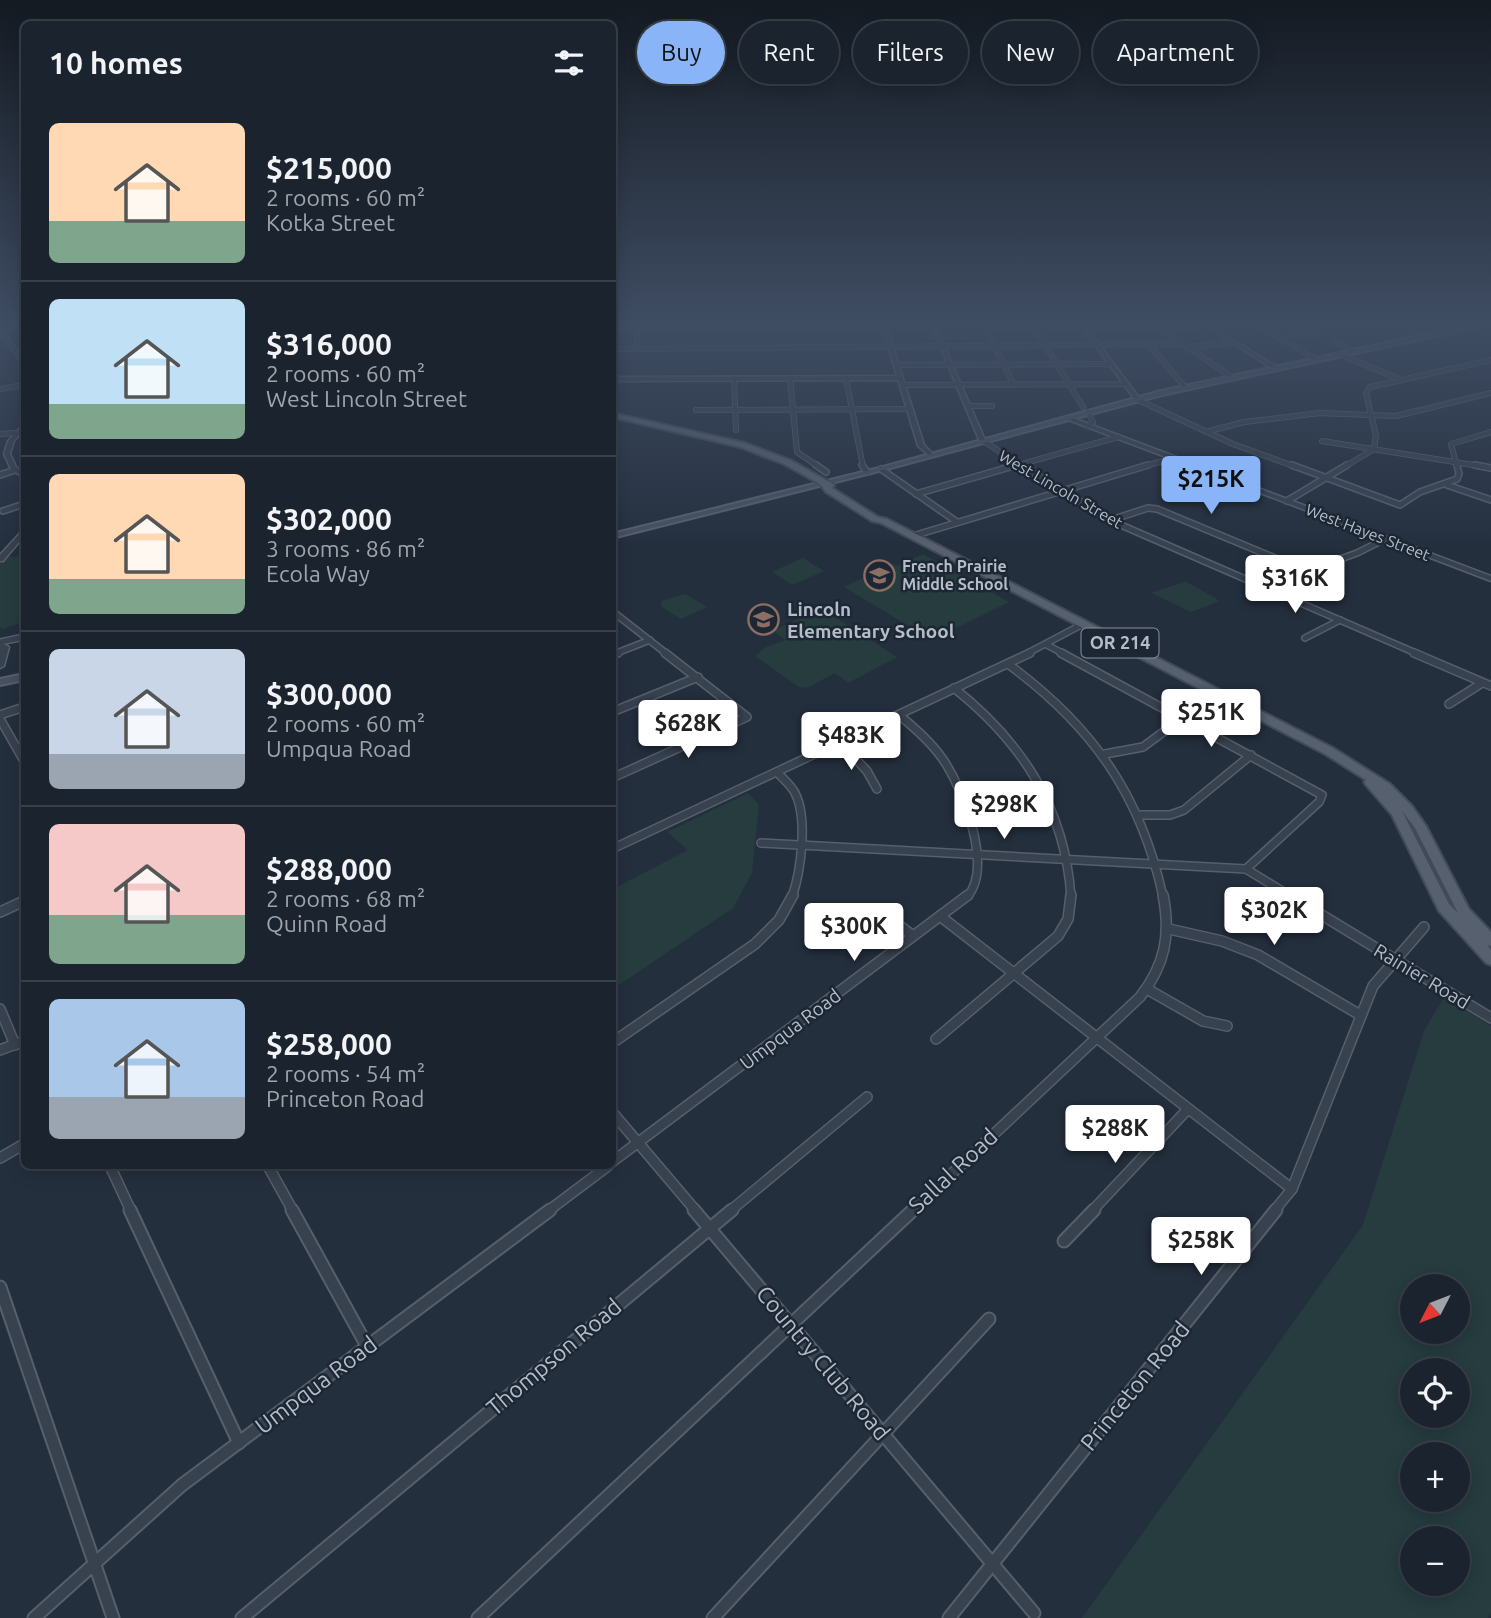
<!DOCTYPE html>
<html lang="en">
<head>
<meta charset="utf-8">
<style>
  :root { --surface:#1b232e; --page:#242b36; --text:#f1f3f6; --muted:#a0a4aa; --line:#39404a; --accent:#8ab4f8 }
  body { margin:0; font-family:Ubuntu,sans-serif; background:var(--page); color:var(--text); height:100vh; display:flex; flex-direction:column; font-size:26px; white-space:nowrap }
  * { box-sizing:border-box; margin:0 }
  p { font-size:23px; color:var(--muted) }
  .icon { flex:none; width:38px; height:38px; fill:none; stroke:currentColor; stroke-width:2; stroke-linecap:round; stroke-linejoin:round }
  .map { position:relative; flex:1; overflow:hidden }
  .sheet { position:absolute; left:21px; top:21px; width:595px; height:1148px; display:flex; flex-direction:column; background:var(--surface); border-radius:10px; box-shadow:0 4px 18px #0003,0 0 0 2px var(--line) }
  .sheet>* { flex:none }
  .hud { position:absolute; left:637px; top:21px; width:665px; height:63px; display:flex; gap:14px }
  .needle { width:46px; rotate:228deg }
  .controls { position:absolute; left:1400px; top:1274px; display:grid; gap:14px }
  .controls a { display:grid; place-items:center; width:70px; height:70px; border-radius:50%; background:var(--surface); box-shadow:0 4px 18px #0003,0 0 0 2px var(--line); font-size:35px }
  .price { position:absolute; translate:-50% -60px; padding:0 16px; border-radius:7px; background:#fff; color:#222; font-size:23px; line-height:46px; filter:drop-shadow(0 2px 4px #0008) }
  .price::after { content:''; position:absolute; left:50%; top:42px; width:21px; height:16px; margin-left:-10px; background:inherit; clip-path:polygon(0 0,100% 0,50% 100%) }
  .price.on { background:var(--accent); color:#111 }
  ul { padding:0; list-style:none }
  li { display:flex; align-items:center; gap:21px; height:175px; padding:0 28px }
  li+li { border-top:2px solid var(--line) }
  li span { display:grid; place-items:center; flex:none; width:196px; height:140px; border-radius:10px; color:#555 }
  li>.icon { margin-inline-start:auto }
  span .icon { width:84px; height:84px; fill:#fffc; stroke-width:1 }
  li b { font-size:30px }
  h2 { display:flex; justify-content:space-between; align-items:center; height:84px; padding:0 28px; font-size:30px }
  .tag { padding:0 24px; border-radius:32px; background:var(--surface); box-shadow:0 4px 18px #0003,0 0 0 2px var(--line); font-size:24px; line-height:63px }
  .tag.on { background:var(--accent); color:#111 }
  .map>svg:first-child { display:block }
  .green { fill:#263c3f; fill-rule:evenodd }
  .lines { fill:none; stroke-linecap:round; stroke-linejoin:round }
  .stream { stroke:#394c67; stroke-width:2 }
  .minor-far4-casing { stroke:#565f6c; stroke-width:6 }
  .minor-far3-casing { stroke:#565f6c; stroke-width:8 }
  .minor-far2-casing { stroke:#565f6c; stroke-width:10 }
  .minor-far1-casing { stroke:#565f6c; stroke-width:12 }
  .minor-casing { stroke:#565f6c; stroke-width:15 }
  .tertiary-casing { stroke:#565f6c; stroke-width:3 }
  .secondary-casing { stroke:#565f6c; stroke-width:4 }
  .primary-casing { stroke:#414a57; stroke-width:4 }
  .minor-far4 { stroke:#38414e; stroke-width:4.5 }
  .minor-far3 { stroke:#38414e; stroke-width:5 }
  .minor-far2 { stroke:#38414e; stroke-width:7 }
  .minor-far1 { stroke:#38414e; stroke-width:9 }
  .minor { stroke:#38414e; stroke-width:11 }
  .tertiary { fill:#38414e; fill-rule:evenodd }
  .secondary { fill:#465061; fill-rule:evenodd }
  .primary { fill:#56606e; fill-rule:evenodd }
  .labels { text-anchor:middle; stroke-width:5; stroke-linejoin:round; paint-order:stroke }
  .far-street-label { font-size:16px; fill:#b4bcc9; stroke:#1d2633 }
  .far-poi-label { font-size:16px; font-weight:bold; fill:#b4bcc9; stroke:#1d2633; text-anchor:start }
  .shield { fill:#1d2633; stroke:#878f9c; stroke-width:2 }
  .shield-label { font-size:18px; font-weight:bold; fill:#b4bcc9 }
  .poi-label { font-size:19px; font-weight:bold; fill:#b4bcc9; stroke:#1d2633; text-anchor:start }
  .street-label { font-size:19px; fill:#b4bcc9; stroke:#1d2633 }
  .near-street-label { font-size:23px; fill:#b4bcc9; stroke:#1d2633 }
</style>
</head>
<body>
<div class="map">
<svg width="1491" height="1618" viewBox="0 0 1491 1618">
  <rect width="100%" height="100%" fill="#242f3e"/>
  <g class="green">
    <polygon points="1278,322 1432,322 1449,329 1398,340 1383,334 1331,338 1302,326 1286,326"/>
    <polygon points="923,554 1009,602 932,640 844,587 894,564 898,566"/>
    <polygon points="24,556 24,621 4,629 0,628 0,563 7,557"/>
    <polygon points="803,558 824,571 792,585 772,572"/>
    <polygon points="1187,581 1187,582 1220,601 1191,612 1151,593"/>
    <polygon points="685,594 707,607 681,619 662,607 661,601"/>
    <polygon points="821,608 897,657 848,683 835,673 807,688 799,687 755,656 766,647 786,640 773,631"/>
    <polygon points="748,793 759,805 752,873 733,908 613,989 613,889 688,850 667,832"/>
    <path d="M 1444,997 L 1491,1026 L 1491,1612 L 1488,1618 L 1082,1618 L 1363,1225 L 1424,1031 ZM 1412,1286 L 1458,1286 L 1458,1332 L 1412,1332 ZM 1412,1370 L 1458,1370 L 1458,1416 L 1412,1416 ZM 1412,1454 L 1458,1454 L 1458,1500 L 1412,1500 ZM 1412,1538 L 1458,1538 L 1458,1584 L 1412,1584 Z"/>
  </g>
  <g class="lines">
    <polyline class="stream" points="0,330 24,327"/>
    <defs>
      <g id="minor-far4">
        <polyline points="982,322 1014,385"/>
        <polyline points="1253,322 1316,359"/>
        <polyline points="1033,325 1083,407"/>
        <polyline points="984,327 1170,328 1248,322"/>
        <polyline points="1160,328 1233,378"/>
        <polyline points="612,329 935,327"/>
        <polyline points="1277,336 1315,334"/>
        <polyline points="1336,342 1353,351"/>
        <polyline points="1148,344 1186,388"/>
        <polyline points="1187,347 1234,343"/>
        <polyline points="612,349 1183,344"/>
        <polyline points="635,349 639,328"/>
        <polyline points="1339,354 1399,379"/>
        <polyline points="896,365 1111,364"/>
        <polyline points="734,378 736,430"/>
        <polyline points="790,378 797,452 819,467"/>
        <polyline points="846,378 863,467"/>
        <polyline points="903,385 1126,384"/>
        <polyline points="0,389 24,385"/>
        <polyline points="1138,400 1233,444 1296,467"/>
        <polyline points="968,406 992,406"/>
        <polyline points="696,410 910,409"/>
        <polyline points="1088,412 1093,422 1088,426"/>
        <polyline points="1206,432 1244,422 1320,413 1396,416 1491,393"/>
        <polyline points="0,434 17,433"/>
        <polyline points="982,440 1023,467"/>
        <polyline points="1322,441 1486,467"/>
        <polyline points="1011,467 1118,437"/>
        <polyline points="1142,467 1173,458"/>
        <polyline points="1344,467 1374,449 1376,436 1366,393 1370,387 1491,360"/>
        <polyline points="1457,467 1451,444 1491,432"/>
      </g>
      <g id="minor-far3">
        <polyline points="816,465 826,472"/>
        <polyline points="862,465 867,472"/>
        <polyline points="1020,465 1114,522 1418,654"/>
        <polyline points="1292,465 1400,505 1420,492 1457,479 1459,474 1457,465"/>
        <polyline points="1475,465 1491,468"/>
        <polyline points="881,469 957,522"/>
        <polyline points="0,475 15,470"/>
        <polyline points="1447,485 1491,500"/>
        <polyline points="916,494 1017,465"/>
        <polyline points="1287,501 1347,465"/>
        <polyline points="3,511 24,504"/>
        <polyline points="1111,520 1148,508 1157,509 1304,570"/>
        <polyline points="913,536 1148,465"/>
        <polyline points="1263,587 1357,553 1385,539"/>
        <polyline points="612,611 667,654"/>
        <polyline points="1305,638 1340,620"/>
        <polyline points="0,642 24,637"/>
        <polyline points="1047,645 1064,654"/>
        <polyline points="614,654 650,640"/>
        <polyline points="1026,654 1083,624"/>
      </g>
      <g id="minor-far2">
        <polyline points="1061,653 1322,795 1319,802 1246,869"/>
        <polyline points="1414,653 1491,686"/>
        <polyline points="612,655 618,653"/>
        <path d="M 1008,664 C 1091,725 1141,794 1163,897"/>
        <path d="M 954,688 C 1022,742 1065,808 1071,897"/>
        <polyline points="1449,704 1482,683"/>
        <polyline points="612,712 698,677"/>
        <polyline points="0,715 24,707"/>
        <path d="M 899,715 C 915,728 930,741 942,758 C 962,786 994,867 967,897"/>
        <polyline points="0,719 24,761"/>
        <polyline points="840,742 867,771 877,789"/>
        <polyline points="1105,754 1143,747 1216,693"/>
        <path d="M 777,772 C 783,779 791,785 795,793 C 808,818 801,871 792,897"/>
        <polyline points="612,778 747,717 665,653"/>
        <polyline points="1140,815 1170,815 1184,810 1251,755"/>
        <polyline points="761,843 1246,869 1292,897"/>
        <polyline points="612,849 1030,653"/>
      </g>
      <g id="minor-far1">
        <polyline points="1289,895 1491,1018"/>
        <polyline points="0,912 24,901"/>
        <polyline points="886,915 913,936"/>
        <polyline points="940,916 1292,1189"/>
        <polyline points="1169,929 1222,941 1258,955 1360,1015"/>
        <polyline points="1147,989 1203,1021 1227,1026"/>
        <polyline points="0,1009 15,1045"/>
        <polyline points="936,1039 1058,936 1068,919 1071,895"/>
        <polyline points="612,1043 755,944 779,920 793,895"/>
        <polyline points="0,1050 24,1041"/>
        <polyline points="612,1112 696,1211"/>
        <polyline points="0,1158 24,1144"/>
        <polyline points="612,1162 968,895"/>
        <polyline points="110,1166 131,1211"/>
        <polyline points="268,1166 293,1211"/>
        <polyline points="548,1211 608,1166"/>
        <polyline points="730,1211 867,1097"/>
        <path d="M 912,1211 L 1140,997 C 1165,965 1171,935 1163,895"/>
        <polyline points="1092,1211 1188,1109"/>
        <polyline points="1274,1211 1292,1189 1373,986 1424,927"/>
      </g>
      <g id="minor">
        <polyline points="130,1210 239,1443"/>
        <polyline points="292,1210 367,1346"/>
        <polyline points="694,1210 1034,1613"/>
        <polyline points="1064,1241 1094,1210"/>
        <polyline points="0,1287 113,1618"/>
        <polyline points="34,1618 182,1485 550,1210"/>
        <polyline points="242,1618 732,1210"/>
        <polyline points="478,1618 913,1210"/>
        <polyline points="713,1618 989,1319"/>
        <polyline points="949,1618 1276,1210"/>
      </g>
      <g id="tertiary">
        <polygon points="5,322 10,322 5,328 5,334 24,359 24,363 22,363 1,334 1,328"/>
        <polygon points="881,322 885,322 924,445 932,453 932,455 928,455 918,446 898,380 612,381 612,377 897,376"/>
        <polygon points="930,322 934,322 985,440 984,441 979,440"/>
        <polygon points="1078,322 1082,322 1140,399 1140,401 1136,401"/>
        <polygon points="1200,322 1205,322 1278,368 1273,369"/>
        <polygon points="1068,416 1491,576 1491,581 1066,419 1066,417"/>
        <polygon points="24,424 24,429 14,441 10,454 16,467 24,473 24,478 11,469 4,454 8,441"/>
        <polygon points="24,530 24,536 3,561 0,561 0,555 22,531"/>
        <polygon points="0,642 9,647 4,666 0,668"/>
      </g>
      <g id="secondary">
        <polygon points="1484,322 1491,322 1491,324 1162,395 883,470 612,538 612,534 879,468 1161,391"/>
        <polygon points="24,674 24,680 0,685 0,679"/>
      </g>
      <path id="primary" d="M 612,413 L 745,443 L 790,460 L 833,484 L 834,486 L 832,488 L 878,517 L 887,519 L 1333,748 L 1390,784 L 1412,806 L 1426,826 L 1469,909 L 1491,932 L 1491,946 L 1487,945 L 1491,950 L 1491,965 L 1486,963 L 1439,911 L 1392,815 L 1366,785 L 1364,782 L 1366,780 L 1325,754 L 881,523 L 872,521 L 826,492 L 820,484 L 784,464 L 740,447 L 612,417 ZM 1402,811 L 1415,828 L 1458,913 L 1449,904 Z"/>
    </defs>
    <use href="#minor-far4" class="minor-far4-casing"/>
    <use href="#minor-far3" class="minor-far3-casing"/>
    <use href="#minor-far2" class="minor-far2-casing"/>
    <use href="#minor-far1" class="minor-far1-casing"/>
    <use href="#minor" class="minor-casing"/>
    <use href="#tertiary" class="tertiary-casing"/>
    <use href="#secondary" class="secondary-casing"/>
    <use href="#primary" class="primary-casing"/>
    <use href="#minor-far4" class="minor-far4"/>
    <use href="#minor-far3" class="minor-far3"/>
    <use href="#minor-far2" class="minor-far2"/>
    <use href="#minor-far1" class="minor-far1"/>
    <use href="#minor" class="minor"/>
    <use href="#tertiary" class="tertiary"/>
    <use href="#secondary" class="secondary"/>
    <use href="#primary" class="primary"/>
  </g>
  <linearGradient id="sky" x2="0" y2="1"><stop stop-color="#141a22"/><stop offset="0.59" stop-color="#3f4d63"/><stop offset="1" stop-color="#3f4d63" stop-opacity="0"/></linearGradient>
  <rect width="1491" height="549" fill="url(#sky)"/>
  <defs>
    <symbol id="school-ring" viewBox="-11 -11 22 22"><circle r="9.5" fill="#1d2633" stroke="#8d6e63" stroke-width="1.5"/><path d="M0-5L7-2L0 1L-7-2ZM-4 1L0 2.5L4 1V4Q0 6-4 4Z" fill="#8d6e63"/></symbol>
  </defs>
  <g fill-rule="evenodd">
    <use href="#school-ring" x="862" y="558" width="35" height="35"/>
    <use href="#school-ring" x="746" y="602" width="35" height="35"/>
  </g>
  <g class="labels">
    <g class="far-street-label">
      <text transform="translate(1061 489) rotate(30)" y="6">West Lincoln Street</text>
      <text transform="translate(1368 532) rotate(21)" y="6">West Hayes Street</text>
    </g>
    <g class="far-poi-label">
      <text x="902" y="572">French Prairie<tspan x="902" dy="18">Middle School</tspan></text>
    </g>
    <rect class="shield" x="1081.5" y="628.5" width="77" height="29" rx="5"/>
    <g class="shield-label">
      <text x="1120" y="649">OR 214</text>
    </g>
    <g class="poi-label">
      <text x="787" y="616">Lincoln<tspan x="787" dy="22">Elementary School</tspan></text>
    </g>
    <g class="street-label">
      <text transform="translate(1422 976) rotate(31)" y="7">Rainier Road</text>
      <text transform="translate(790 1029) rotate(-37)" y="7">Umpqua Road</text>
    </g>
    <g class="near-street-label">
      <text transform="translate(953 1171) rotate(-43)" y="8">Sallal Road</text>
      <text transform="translate(554 1357) rotate(-40)" y="8">Thompson Road</text>
      <text transform="translate(823 1363) rotate(50)" y="8">Country Club Road</text>
      <text transform="translate(316 1385) rotate(-37)" y="8">Umpqua Road</text>
      <text transform="translate(1135 1386) rotate(-51)" y="8">Princeton Road</text>
    </g>
  </g>
</svg>
<div class="controls">
<a><svg class="needle" viewBox="-14 -14 28 28"><path d="M0-13l5 13h-10z" fill="#e53935"/><path d="M0 13l5-13h-10z" fill="#a0a4aa"/></svg></a>
<a><svg class="icon" aria-label="locate" viewBox="0 0 24 24"><circle cx="12" cy="12" r="6"/><path d="M12 2v4M12 18v4M2 12h4M18 12h4"/></svg></a>
<a>+</a>
<a>−</a>
</div>
<b class="price on" style="left:1211px;top:516px">$215K</b>
<b class="price" style="left:1295px;top:615px">$316K</b>
<b class="price" style="left:1211px;top:749px">$251K</b>
<b class="price" style="left:688px;top:760px">$628K</b>
<b class="price" style="left:851px;top:772px">$483K</b>
<b class="price" style="left:1004px;top:841px">$298K</b>
<b class="price" style="left:1274px;top:947px">$302K</b>
<b class="price" style="left:854px;top:963px">$300K</b>
<b class="price" style="left:1115px;top:1165px">$288K</b>
<b class="price" style="left:1201px;top:1277px">$258K</b>
<div class="hud">
<a class="tag on">Buy</a>
<a class="tag">Rent</a>
<a class="tag">Filters</a>
<a class="tag">New</a>
<a class="tag">Apartment</a>
</div>
<section class="sheet">
<h2>10 homes<svg class="icon" aria-label="filters" viewBox="0 0 24 24"><path d="M4 7h16M4 17h16"/><circle cx="9" cy="7" r="2"/><circle cx="15" cy="17" r="2"/></svg></h2>
<ul>
<li><span style="background:linear-gradient(#ffd9b3 70%,#7fa58c 0)"><svg class="icon" aria-label="home" viewBox="0 0 24 24"><path d="M3 11l9-7 9 7M6 9v11h12V9"/></svg></span><div><b>$215,000</b><p>2 rooms · 60 m²</p><p>Kotka Street</p></div></li>
<li><span style="background:linear-gradient(#bfe0f5 75%,#7fa58c 0)"><svg class="icon" aria-label="home" viewBox="0 0 24 24"><path d="M3 11l9-7 9 7M6 9v11h12V9"/></svg></span><div><b>$316,000</b><p>2 rooms · 60 m²</p><p>West Lincoln Street</p></div></li>
<li><span style="background:linear-gradient(#ffd9b3 75%,#7fa58c 0)"><svg class="icon" aria-label="home" viewBox="0 0 24 24"><path d="M3 11l9-7 9 7M6 9v11h12V9"/></svg></span><div><b>$302,000</b><p>3 rooms · 86 m²</p><p>Ecola Way</p></div></li>
<li><span style="background:linear-gradient(#c9d6e8 75%,#9aa5b1 0)"><svg class="icon" aria-label="home" viewBox="0 0 24 24"><path d="M3 11l9-7 9 7M6 9v11h12V9"/></svg></span><div><b>$300,000</b><p>2 rooms · 60 m²</p><p>Umpqua Road</p></div></li>
<li><span style="background:linear-gradient(#f6c9c9 65%,#7fa58c 0)"><svg class="icon" aria-label="home" viewBox="0 0 24 24"><path d="M3 11l9-7 9 7M6 9v11h12V9"/></svg></span><div><b>$288,000</b><p>2 rooms · 68 m²</p><p>Quinn Road</p></div></li>
<li><span style="background:linear-gradient(#a9c7e8 70%,#9aa5b1 0)"><svg class="icon" aria-label="home" viewBox="0 0 24 24"><path d="M3 11l9-7 9 7M6 9v11h12V9"/></svg></span><div><b>$258,000</b><p>2 rooms · 54 m²</p><p>Princeton Road</p></div></li>
</ul>
</section>
</div>
</body>
</html>
